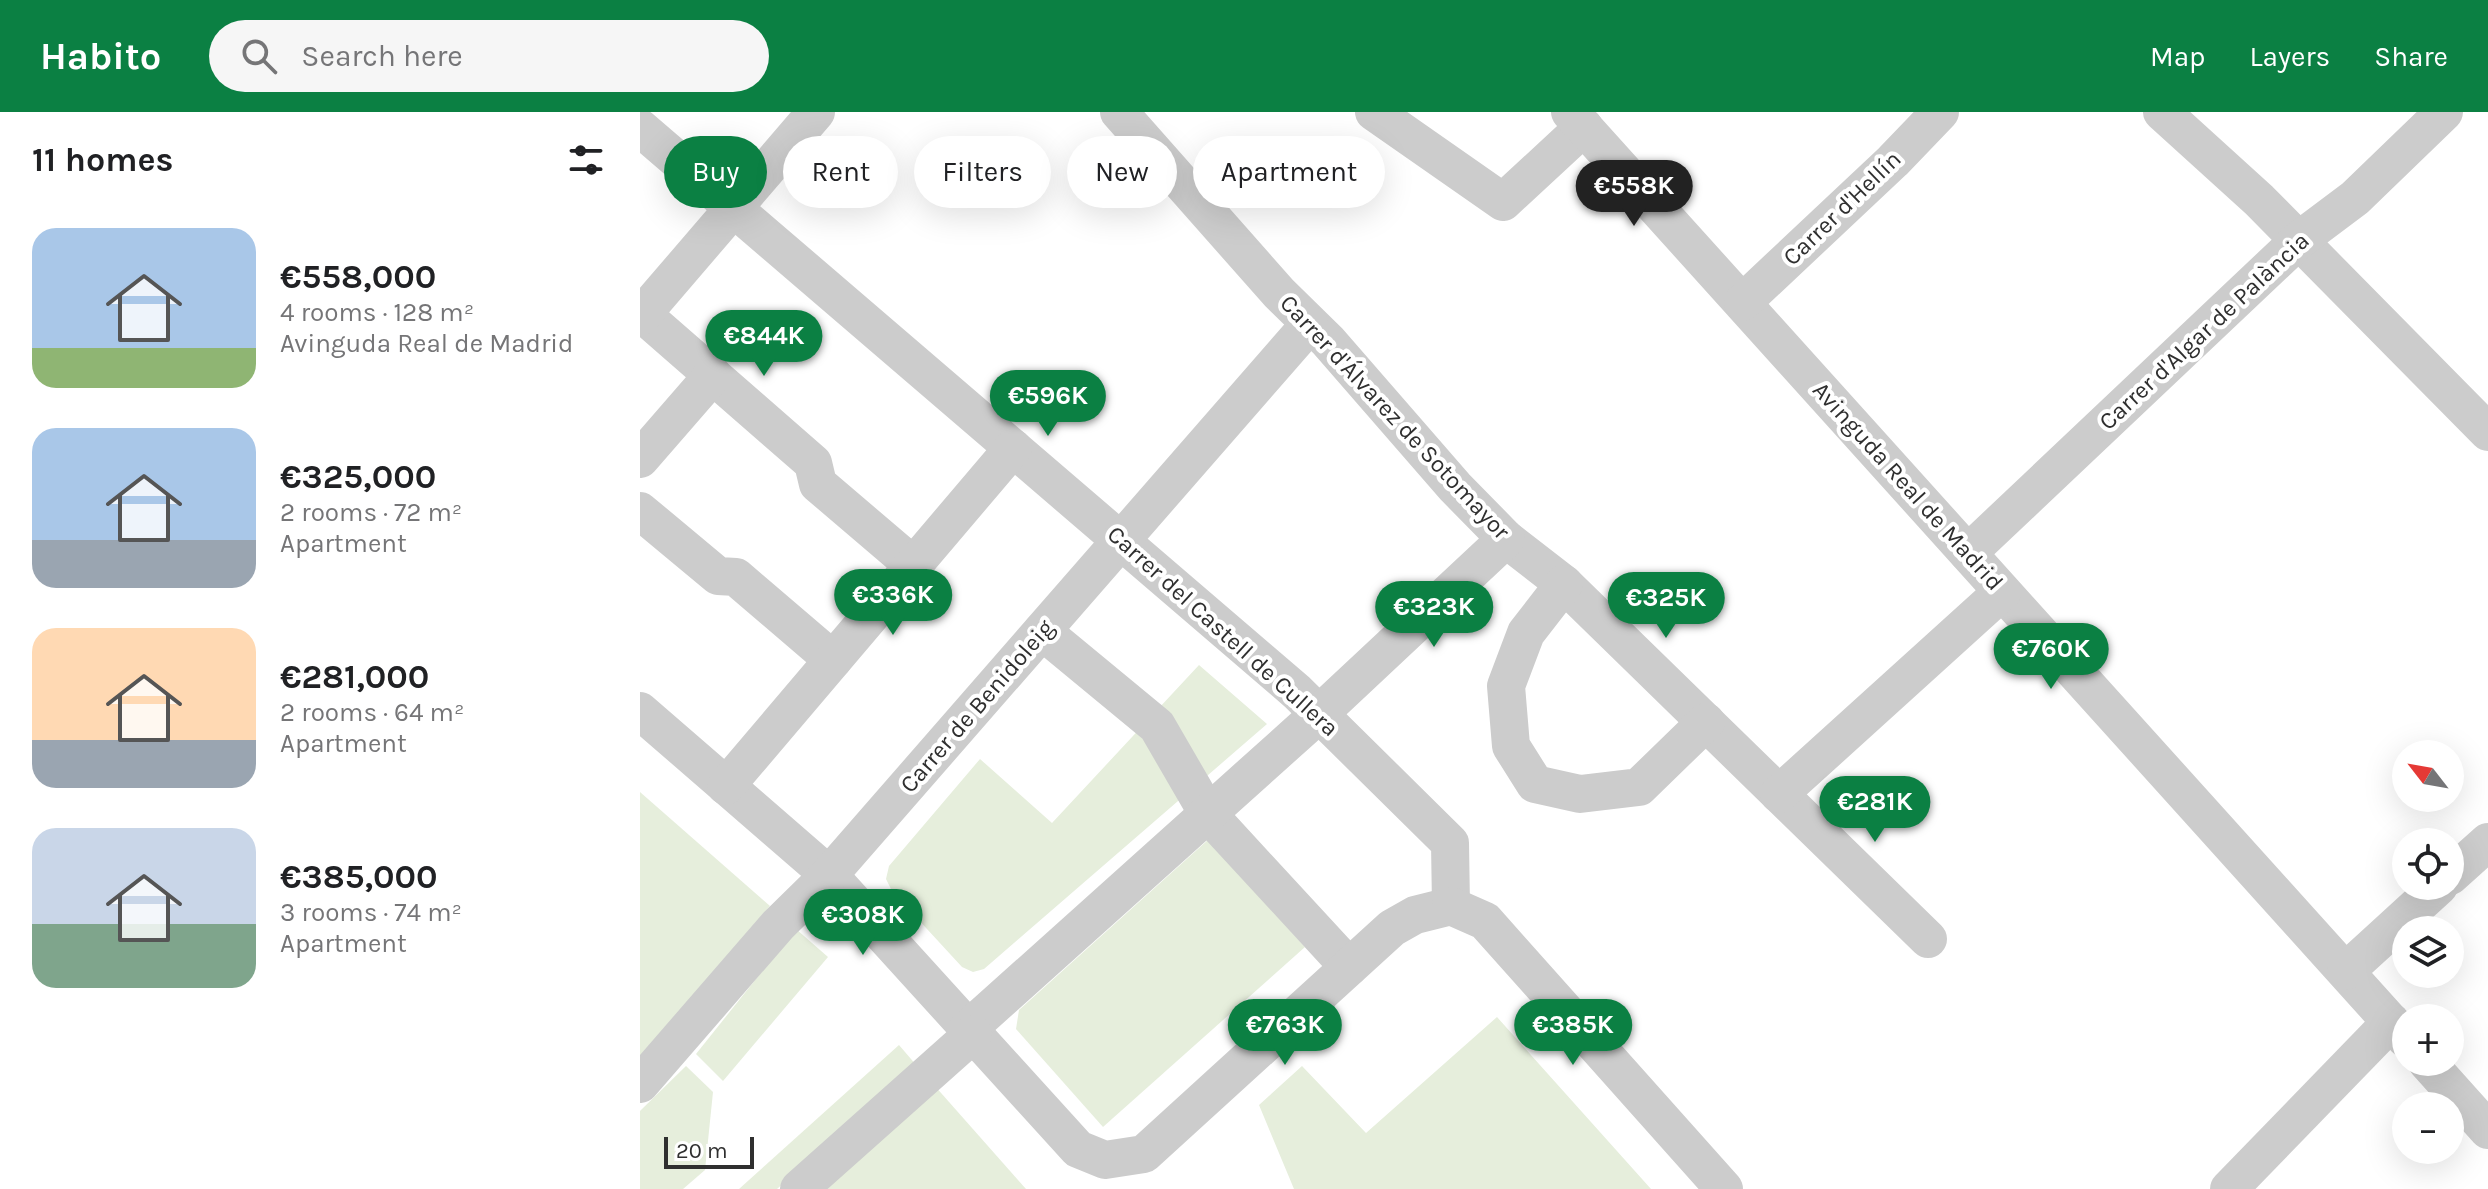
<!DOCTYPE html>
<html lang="en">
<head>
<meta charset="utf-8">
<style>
  :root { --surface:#fff; --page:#f6f6f6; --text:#202124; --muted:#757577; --accent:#0b8043 }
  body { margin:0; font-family:Karla,sans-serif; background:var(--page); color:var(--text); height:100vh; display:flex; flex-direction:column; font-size:30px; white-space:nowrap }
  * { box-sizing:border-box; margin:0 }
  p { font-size:26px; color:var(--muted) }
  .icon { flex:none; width:44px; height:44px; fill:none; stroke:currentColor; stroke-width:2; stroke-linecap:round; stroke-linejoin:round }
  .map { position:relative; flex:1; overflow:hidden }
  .side { display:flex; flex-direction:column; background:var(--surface); width:640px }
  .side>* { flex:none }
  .top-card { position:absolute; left:24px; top:24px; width:760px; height:72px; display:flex; gap:16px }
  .needle { width:52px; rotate:301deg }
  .buttons { position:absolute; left:1752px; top:628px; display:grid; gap:16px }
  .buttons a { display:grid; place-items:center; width:72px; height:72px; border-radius:50%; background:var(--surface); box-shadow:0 8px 32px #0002; font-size:40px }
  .scale { position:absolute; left:24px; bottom:20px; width:90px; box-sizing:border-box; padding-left:8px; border:4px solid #2f2f2f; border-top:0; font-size:22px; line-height:28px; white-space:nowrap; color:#2f2f2f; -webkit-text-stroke:6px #fff; paint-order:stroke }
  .price { position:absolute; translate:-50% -68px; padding:0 18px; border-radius:28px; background:var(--accent); color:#fff; font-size:26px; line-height:52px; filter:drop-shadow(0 2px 4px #0008) }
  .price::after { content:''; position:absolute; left:50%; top:48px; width:24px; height:18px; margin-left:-12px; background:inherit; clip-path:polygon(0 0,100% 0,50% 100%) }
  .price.active { background:#222; color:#fff }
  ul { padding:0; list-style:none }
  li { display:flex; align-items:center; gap:24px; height:200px; padding:0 32px }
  li span { display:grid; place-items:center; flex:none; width:224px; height:160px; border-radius:24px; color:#555 }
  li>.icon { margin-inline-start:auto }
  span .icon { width:96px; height:96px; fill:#fffc; stroke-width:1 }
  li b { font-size:34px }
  h2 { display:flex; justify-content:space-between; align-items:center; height:96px; padding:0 32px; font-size:34px }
  .tag { padding:0 28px; border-radius:36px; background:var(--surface); box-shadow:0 8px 32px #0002; font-size:28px; line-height:72px }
  .tag.active { background:var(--accent); color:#fff }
  header { display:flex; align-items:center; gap:48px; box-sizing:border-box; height:112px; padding:0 40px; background:var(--accent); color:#fff }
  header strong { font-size:38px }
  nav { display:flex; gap:44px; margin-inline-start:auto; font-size:28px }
  .search { width:560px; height:72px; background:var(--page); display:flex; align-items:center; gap:20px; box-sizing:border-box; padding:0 28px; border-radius:44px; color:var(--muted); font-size:30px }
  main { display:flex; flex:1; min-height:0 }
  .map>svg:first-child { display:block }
  .green { fill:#e6eedc }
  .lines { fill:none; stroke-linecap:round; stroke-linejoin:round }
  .minor { stroke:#ccc; stroke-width:38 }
  .labels { text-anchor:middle; stroke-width:8; stroke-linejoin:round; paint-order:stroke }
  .street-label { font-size:24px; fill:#2f2f2f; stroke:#fff }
</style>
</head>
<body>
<header>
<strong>Habito</strong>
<div class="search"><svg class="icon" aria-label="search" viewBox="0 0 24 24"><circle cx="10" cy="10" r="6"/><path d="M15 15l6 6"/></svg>Search here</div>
<nav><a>Map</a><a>Layers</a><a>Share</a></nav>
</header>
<main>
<section class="side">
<h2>11 homes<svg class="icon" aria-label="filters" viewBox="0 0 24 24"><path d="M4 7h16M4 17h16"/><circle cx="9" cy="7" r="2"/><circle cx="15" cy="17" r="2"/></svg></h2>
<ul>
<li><span style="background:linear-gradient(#a9c7e8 75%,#8fb573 0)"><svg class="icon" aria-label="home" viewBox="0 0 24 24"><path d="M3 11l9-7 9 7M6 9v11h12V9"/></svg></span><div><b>€558,000</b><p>4 rooms · 128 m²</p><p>Avinguda Real de Madrid</p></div></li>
<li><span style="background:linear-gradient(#a9c7e8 70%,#9aa5b1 0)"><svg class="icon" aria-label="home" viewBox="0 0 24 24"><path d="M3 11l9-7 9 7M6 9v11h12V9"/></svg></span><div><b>€325,000</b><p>2 rooms · 72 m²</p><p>Apartment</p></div></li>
<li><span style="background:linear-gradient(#ffd9b3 70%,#9aa5b1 0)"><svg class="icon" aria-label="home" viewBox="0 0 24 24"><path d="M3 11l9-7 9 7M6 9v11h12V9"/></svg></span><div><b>€281,000</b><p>2 rooms · 64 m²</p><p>Apartment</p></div></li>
<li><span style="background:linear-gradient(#c9d6e8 60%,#7fa58c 0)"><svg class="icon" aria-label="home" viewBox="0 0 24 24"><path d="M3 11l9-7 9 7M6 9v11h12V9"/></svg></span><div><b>€385,000</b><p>3 rooms · 74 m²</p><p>Apartment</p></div></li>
</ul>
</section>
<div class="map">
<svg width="1848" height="1077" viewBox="0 0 1848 1077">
  <rect width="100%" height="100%" fill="#fff"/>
  <g class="green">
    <polygon points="559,553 627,612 344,857 333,860 322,855 252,779 246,767 249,754 340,647 412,711"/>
    <polygon points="0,680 130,794 0,945"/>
    <polygon points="569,727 665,835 463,1015 376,917 379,898"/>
    <polygon points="156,817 188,845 83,969 56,942"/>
    <polygon points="857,905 1011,1077 654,1077 619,993 662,954 726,1021"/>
    <polygon points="259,933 277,954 137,1077 99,1077"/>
    <polygon points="46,954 73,980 65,1058 43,1077 0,1077 0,999"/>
    <polygon points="294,973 386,1077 177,1077"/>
  </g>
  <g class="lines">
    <g class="minor">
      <polyline points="479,0 639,181 688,229 815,375 866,427 924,472 1288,827"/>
      <polyline points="734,0 863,90 944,15"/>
      <polyline points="930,0 1766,927"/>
      <polyline points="1522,0 1619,88 1848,320"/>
      <polyline points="0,16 657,580 810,731 811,794"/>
      <polyline points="1103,190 1253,49 1300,0"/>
      <polyline points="0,200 173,351 178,372 273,453"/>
      <polyline points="0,205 176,0"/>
      <polyline points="0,347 73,263"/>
      <polyline points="0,399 78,464 96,465 193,548"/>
      <polyline points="1328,441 1659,128 1715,86 1804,0"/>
      <polyline points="924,472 886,521 866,574 871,634 895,672 940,682 999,675 1066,610"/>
      <polyline points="402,519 517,614 568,702 709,855"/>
      <polyline points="0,599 189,763 438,1037 465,1048 504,1042 752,816 775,803 811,794"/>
      <polyline points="86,674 373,336"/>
      <polyline points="1139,682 1362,480"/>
      <polyline points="1810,764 1848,730"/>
      <polyline points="811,794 845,809 1084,1077"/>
      <polyline points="1706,859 1799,774"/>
      <polyline points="328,917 679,602 866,427"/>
      <polyline points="1787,950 1848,1018"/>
      <polyline points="0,972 138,813 189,763 669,213"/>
      <polyline points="159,1077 333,922"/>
      <polyline points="1589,1077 1751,910"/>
    </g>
  </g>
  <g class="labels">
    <g class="street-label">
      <text transform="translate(1202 96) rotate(-44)" y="8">Carrer d'Hellín</text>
      <text transform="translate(1564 219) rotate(-43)" y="8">Carrer d'Algar de Palància</text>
      <text transform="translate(755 305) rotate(47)" y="8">Carrer d'Álvarez de Sotomayor</text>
      <text transform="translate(1268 374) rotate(48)" y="8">Avinguda Real de Madrid</text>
      <text transform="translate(583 519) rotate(42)" y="8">Carrer del Castell de Cullera</text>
      <text transform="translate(337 594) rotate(-49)" y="8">Carrer de Benidoleig</text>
    </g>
  </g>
</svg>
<div class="buttons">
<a><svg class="needle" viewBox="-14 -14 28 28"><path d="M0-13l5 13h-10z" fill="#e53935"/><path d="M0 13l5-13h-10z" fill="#757577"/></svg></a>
<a><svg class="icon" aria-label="locate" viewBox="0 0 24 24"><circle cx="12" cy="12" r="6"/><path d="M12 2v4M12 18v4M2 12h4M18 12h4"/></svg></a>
<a><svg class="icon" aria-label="layers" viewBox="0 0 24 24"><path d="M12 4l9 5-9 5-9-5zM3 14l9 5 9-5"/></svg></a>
<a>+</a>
<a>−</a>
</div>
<div class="scale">20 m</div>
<b class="price active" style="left:994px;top:116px">€558K</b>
<b class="price" style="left:124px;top:266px">€844K</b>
<b class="price" style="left:408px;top:326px">€596K</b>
<b class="price" style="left:253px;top:525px">€336K</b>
<b class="price" style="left:1026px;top:528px">€325K</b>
<b class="price" style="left:794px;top:537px">€323K</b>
<b class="price" style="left:1411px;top:579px">€760K</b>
<b class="price" style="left:1235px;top:732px">€281K</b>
<b class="price" style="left:223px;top:845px">€308K</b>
<b class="price" style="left:645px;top:955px">€763K</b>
<b class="price" style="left:933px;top:955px">€385K</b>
<div class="top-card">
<a class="tag active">Buy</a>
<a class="tag">Rent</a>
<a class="tag">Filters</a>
<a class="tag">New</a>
<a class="tag">Apartment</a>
</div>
</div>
</main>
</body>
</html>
